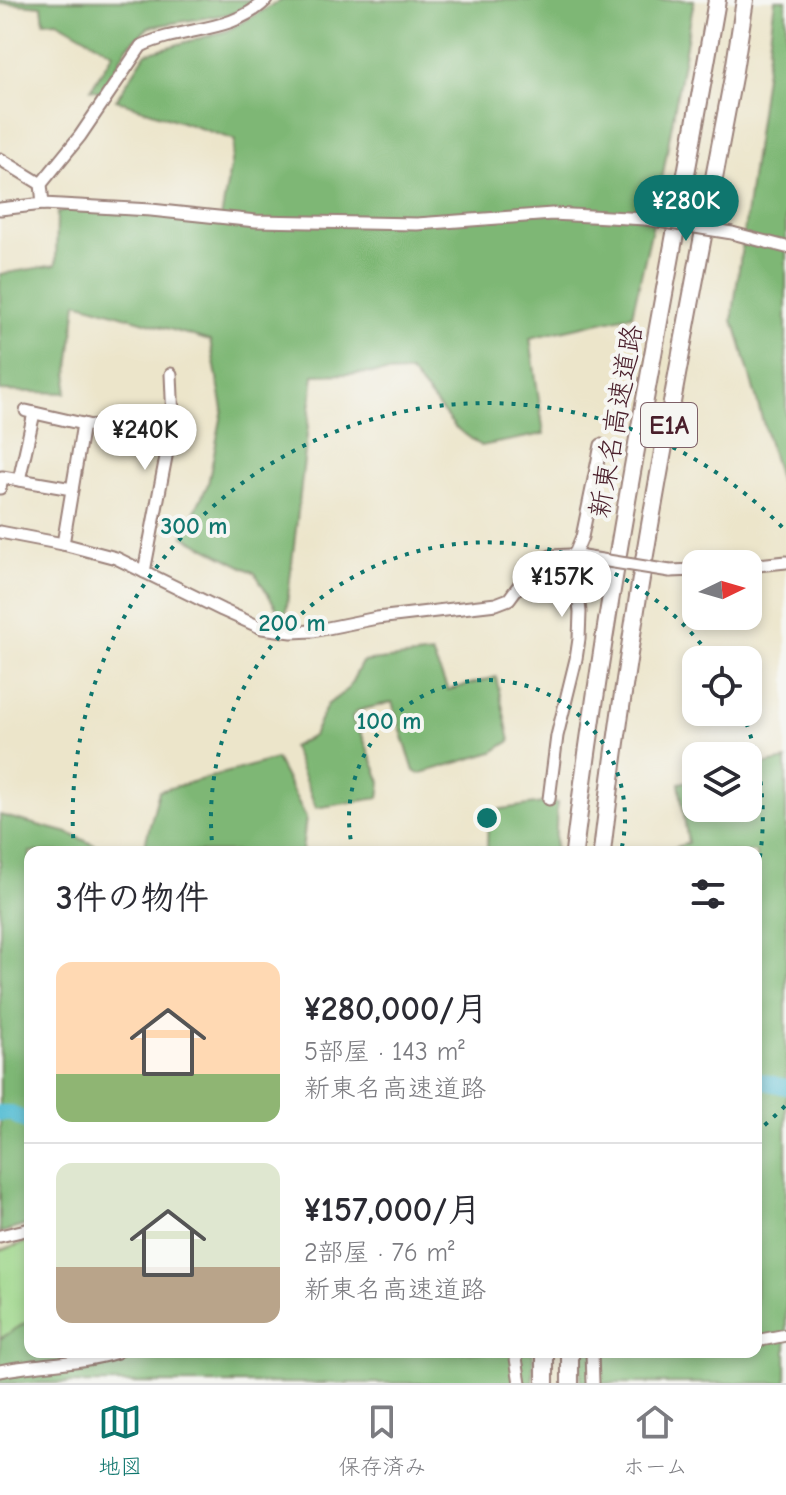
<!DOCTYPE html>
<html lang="ja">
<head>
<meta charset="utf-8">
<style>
  :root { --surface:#fff; --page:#f7f7f7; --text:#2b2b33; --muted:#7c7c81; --line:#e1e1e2; --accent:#0f766e }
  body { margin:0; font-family:"Comic Neue","Klee One",sans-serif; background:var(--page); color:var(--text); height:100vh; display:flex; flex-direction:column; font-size:30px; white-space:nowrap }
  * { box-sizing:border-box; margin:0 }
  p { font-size:26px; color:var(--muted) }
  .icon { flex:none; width:44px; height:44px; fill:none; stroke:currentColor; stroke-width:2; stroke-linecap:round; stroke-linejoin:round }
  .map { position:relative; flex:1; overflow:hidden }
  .sheet { position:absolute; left:24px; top:846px; width:738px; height:512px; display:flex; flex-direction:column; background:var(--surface); border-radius:16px; box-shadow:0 4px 12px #0003 }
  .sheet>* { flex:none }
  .needle { width:52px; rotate:85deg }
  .tools { position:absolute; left:682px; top:550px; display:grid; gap:16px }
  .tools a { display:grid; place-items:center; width:80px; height:80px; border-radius:16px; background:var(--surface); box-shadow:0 4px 12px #0003; font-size:40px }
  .price { position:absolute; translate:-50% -68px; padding:0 18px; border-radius:28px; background:#fff; color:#222; font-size:26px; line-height:52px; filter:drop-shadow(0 2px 4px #0008) }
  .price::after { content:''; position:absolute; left:50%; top:48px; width:24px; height:18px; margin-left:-12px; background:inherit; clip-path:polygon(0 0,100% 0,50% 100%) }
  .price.selected { background:var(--accent); color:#fff }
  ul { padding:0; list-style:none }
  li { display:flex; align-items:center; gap:24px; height:200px; padding:0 32px }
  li+li { border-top:2px solid var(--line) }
  li span { display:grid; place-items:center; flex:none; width:224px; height:160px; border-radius:16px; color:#555 }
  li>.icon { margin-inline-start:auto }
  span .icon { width:96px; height:96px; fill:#fffc; stroke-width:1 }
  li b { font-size:34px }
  h2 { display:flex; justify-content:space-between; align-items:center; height:96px; padding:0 32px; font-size:34px }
  .tabs { display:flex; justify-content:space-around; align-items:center; height:112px; border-top:2px solid var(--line); background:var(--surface); font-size:22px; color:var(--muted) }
  .tabs a { display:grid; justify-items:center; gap:4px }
  .tabs .selected { color:var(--accent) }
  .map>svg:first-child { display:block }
  .green { fill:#9dd689; stroke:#747a5a; stroke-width:2 }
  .forest { fill:#7eb775; stroke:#646b50; stroke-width:2 }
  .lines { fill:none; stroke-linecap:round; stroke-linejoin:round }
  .river { stroke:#56bed4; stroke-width:16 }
  .minor-casing { stroke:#9b827a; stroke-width:15 }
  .highway-casing { stroke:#9b827a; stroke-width:20 }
  .minor { stroke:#fff; stroke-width:11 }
  .highway { stroke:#fff; stroke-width:16 }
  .minor-bridge-casing { stroke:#9b827a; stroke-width:15; stroke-linecap:butt }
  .minor-bridge { stroke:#fff; stroke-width:11 }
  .ring { fill:none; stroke:#0f766e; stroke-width:4; stroke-dasharray:4 8 }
  .labels { text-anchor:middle; stroke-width:8; stroke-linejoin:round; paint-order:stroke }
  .shield { fill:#f6f6f2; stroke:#7e6067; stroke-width:2 }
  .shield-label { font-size:26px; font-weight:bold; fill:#4a1f2b }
  .street-label { font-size:28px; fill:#4a1f2b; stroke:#f6f6f2 }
  .centre { fill:#0f766e; stroke:#f6f6f2; stroke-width:4 }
  .ring-label { font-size:24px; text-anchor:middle; font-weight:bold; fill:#0f766e; stroke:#f6f6f2; stroke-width:8; stroke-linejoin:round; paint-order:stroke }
</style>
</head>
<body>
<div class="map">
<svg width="786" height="1383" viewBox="0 0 786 1383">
  <rect width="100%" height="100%" fill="#f6f6f2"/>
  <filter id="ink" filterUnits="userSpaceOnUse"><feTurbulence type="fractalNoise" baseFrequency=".0125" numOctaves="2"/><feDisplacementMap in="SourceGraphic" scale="16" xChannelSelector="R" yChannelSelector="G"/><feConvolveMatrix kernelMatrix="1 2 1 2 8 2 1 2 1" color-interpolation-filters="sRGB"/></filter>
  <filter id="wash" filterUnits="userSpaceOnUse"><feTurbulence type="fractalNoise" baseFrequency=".006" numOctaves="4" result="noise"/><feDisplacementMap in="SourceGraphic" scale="32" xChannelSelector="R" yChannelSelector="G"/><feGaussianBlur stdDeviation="1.8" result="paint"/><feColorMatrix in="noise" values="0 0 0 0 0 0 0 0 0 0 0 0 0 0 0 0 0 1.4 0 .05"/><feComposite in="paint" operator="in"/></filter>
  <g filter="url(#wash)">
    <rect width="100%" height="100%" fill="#ece5ca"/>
    <polygon class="green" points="30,1241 30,1320 0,1339 0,1251"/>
    <g class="forest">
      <polygon points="0,0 253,0 234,13 149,27 127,47 102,92 91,89 113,53 57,21 44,22 42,6 6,3 0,4"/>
      <polygon points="282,0 694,0 658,202 632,315 530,338 544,434 481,446 455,427 410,372 314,375 285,622 255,573 183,536 208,484 223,409 210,341 77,302 66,393 0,391 0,274 56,265 57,213 68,209 221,218 235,140 116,100 146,53 226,31"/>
      <polygon points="775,0 786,0 786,499 783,493 737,330 732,321"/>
      <polygon points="432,654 448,690 496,677 510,741 493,752 419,774 414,771 392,702 357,711 352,717 357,730 361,733 381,782 379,798 316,808 292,747 313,736 327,705 348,689 362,662"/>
      <polygon points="276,759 306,817 302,852 143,852 159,791"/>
      <polygon points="786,760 786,1383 581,1383 580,1352 756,1352 756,852 663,852 688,843 679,783 696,779 696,808 748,808 748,768"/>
      <polygon points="542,803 557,803 555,852 487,852 488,811"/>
      <polygon points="0,815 68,833 110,852 30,852 30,1224 0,1233"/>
      <polygon points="30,1320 30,1352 533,1352 533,1383 0,1383 0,1339"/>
    </g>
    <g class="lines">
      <g class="river">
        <polyline points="756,1080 786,1087"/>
        <polyline points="0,1113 10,1113 30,1123"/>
      </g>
    </g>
  </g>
  <g filter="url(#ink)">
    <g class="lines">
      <defs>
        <g id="minor">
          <polyline points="0,159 41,184"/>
          <path d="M 43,204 L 41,184 L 80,136 L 141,46 C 183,26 231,34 266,0"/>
          <polyline points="0,209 43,204 151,210 256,221 417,224 552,214 646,219"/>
          <polyline points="732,233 786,247"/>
          <polyline points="26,411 118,432"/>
          <polyline points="19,480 34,413"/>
          <polyline points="0,488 2,477 72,489"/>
          <polyline points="0,532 63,544 116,558 222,610 262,628 292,632 313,631 377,618 496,604 509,599 534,565 551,556 570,555 583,557"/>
          <polyline points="63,544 83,424"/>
          <polyline points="748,566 786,562"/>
          <polyline points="670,571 696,570"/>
          <polyline points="144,572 173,420 171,374"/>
          <polyline points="549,799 557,736 576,659 579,639 580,612 574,556 582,537 601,445"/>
          <polyline points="0,1236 30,1229"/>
          <polyline points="756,1341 786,1335"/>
          <polyline points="515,1352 520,1383"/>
          <polyline points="592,1352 593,1383"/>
          <path d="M 0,1371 C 39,1363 79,1364 117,1352"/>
        </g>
        <g id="highway">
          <path d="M 574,852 C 609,566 668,284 717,0"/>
          <path d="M 602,852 C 632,592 685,335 733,77 L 745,0"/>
          <polyline points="545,1352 545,1383"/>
          <polyline points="570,1352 570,1383"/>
        </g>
      </defs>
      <use href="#minor" class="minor-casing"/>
      <use href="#highway" class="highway-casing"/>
      <use href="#minor" class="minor"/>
      <use href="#highway" class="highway"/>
      <defs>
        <g id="minor-bridge">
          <polyline points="646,219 732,233"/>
          <polyline points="583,557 670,571"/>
        </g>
      </defs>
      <use href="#minor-bridge" class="minor-bridge-casing"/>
      <use href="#minor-bridge" class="minor-bridge"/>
    </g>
  </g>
  <g class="ring">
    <path d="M353 851A138 138 0 1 1 621 851"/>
    <path d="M213 852A276 276 0 0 1 713 660M742 712A276 276 0 0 1 756 878"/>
    <path d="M785 1106A414 414 0 0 1 759 1130M74 850A414 414 0 0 1 785 530"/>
  </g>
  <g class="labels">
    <rect class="shield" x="641" y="403" width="56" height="44" rx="6"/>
    <g class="shield-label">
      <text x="669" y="434">E1A</text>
    </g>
    <g class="street-label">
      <text transform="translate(615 421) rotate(-80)" y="10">新東名高速道路</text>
    </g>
  </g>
  <circle cx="487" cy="818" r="12" class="centre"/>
  <g class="ring-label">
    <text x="194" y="534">300 m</text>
    <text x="292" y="631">200 m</text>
    <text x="389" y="729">100 m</text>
  </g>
</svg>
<div class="tools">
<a><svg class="needle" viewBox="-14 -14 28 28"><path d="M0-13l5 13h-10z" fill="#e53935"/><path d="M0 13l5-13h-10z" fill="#7c7c81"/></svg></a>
<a><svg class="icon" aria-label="locate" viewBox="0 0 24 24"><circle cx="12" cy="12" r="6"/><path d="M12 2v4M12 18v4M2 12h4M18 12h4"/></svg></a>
<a><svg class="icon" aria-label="layers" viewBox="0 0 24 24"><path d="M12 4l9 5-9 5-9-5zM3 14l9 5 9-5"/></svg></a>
</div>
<b class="price selected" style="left:686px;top:243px">¥280K</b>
<b class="price" style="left:145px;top:472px">¥240K</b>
<b class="price" style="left:562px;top:619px">¥157K</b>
<section class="sheet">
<h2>3件の物件<svg class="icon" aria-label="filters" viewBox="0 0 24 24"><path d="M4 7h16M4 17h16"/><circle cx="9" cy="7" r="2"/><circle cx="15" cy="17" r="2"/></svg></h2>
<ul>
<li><span style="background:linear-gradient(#ffd9b3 70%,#8fb573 0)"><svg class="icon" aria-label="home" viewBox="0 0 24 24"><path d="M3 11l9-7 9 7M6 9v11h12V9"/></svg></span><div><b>¥280,000/月</b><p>5部屋 · 143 m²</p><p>新東名高速道路</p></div></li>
<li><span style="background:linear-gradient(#dfe7d0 65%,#b9a48a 0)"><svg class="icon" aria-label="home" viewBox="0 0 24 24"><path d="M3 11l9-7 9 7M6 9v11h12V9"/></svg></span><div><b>¥157,000/月</b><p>2部屋 · 76 m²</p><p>新東名高速道路</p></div></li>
</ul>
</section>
</div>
<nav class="tabs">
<a class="selected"><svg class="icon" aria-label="map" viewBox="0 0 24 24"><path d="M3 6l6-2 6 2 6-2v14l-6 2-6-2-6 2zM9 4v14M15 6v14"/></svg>地図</a>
<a><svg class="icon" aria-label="saved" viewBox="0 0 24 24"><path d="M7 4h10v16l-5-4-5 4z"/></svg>保存済み</a>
<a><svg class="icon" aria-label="home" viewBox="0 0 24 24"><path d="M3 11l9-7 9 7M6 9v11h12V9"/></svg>ホーム</a>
</nav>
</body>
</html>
